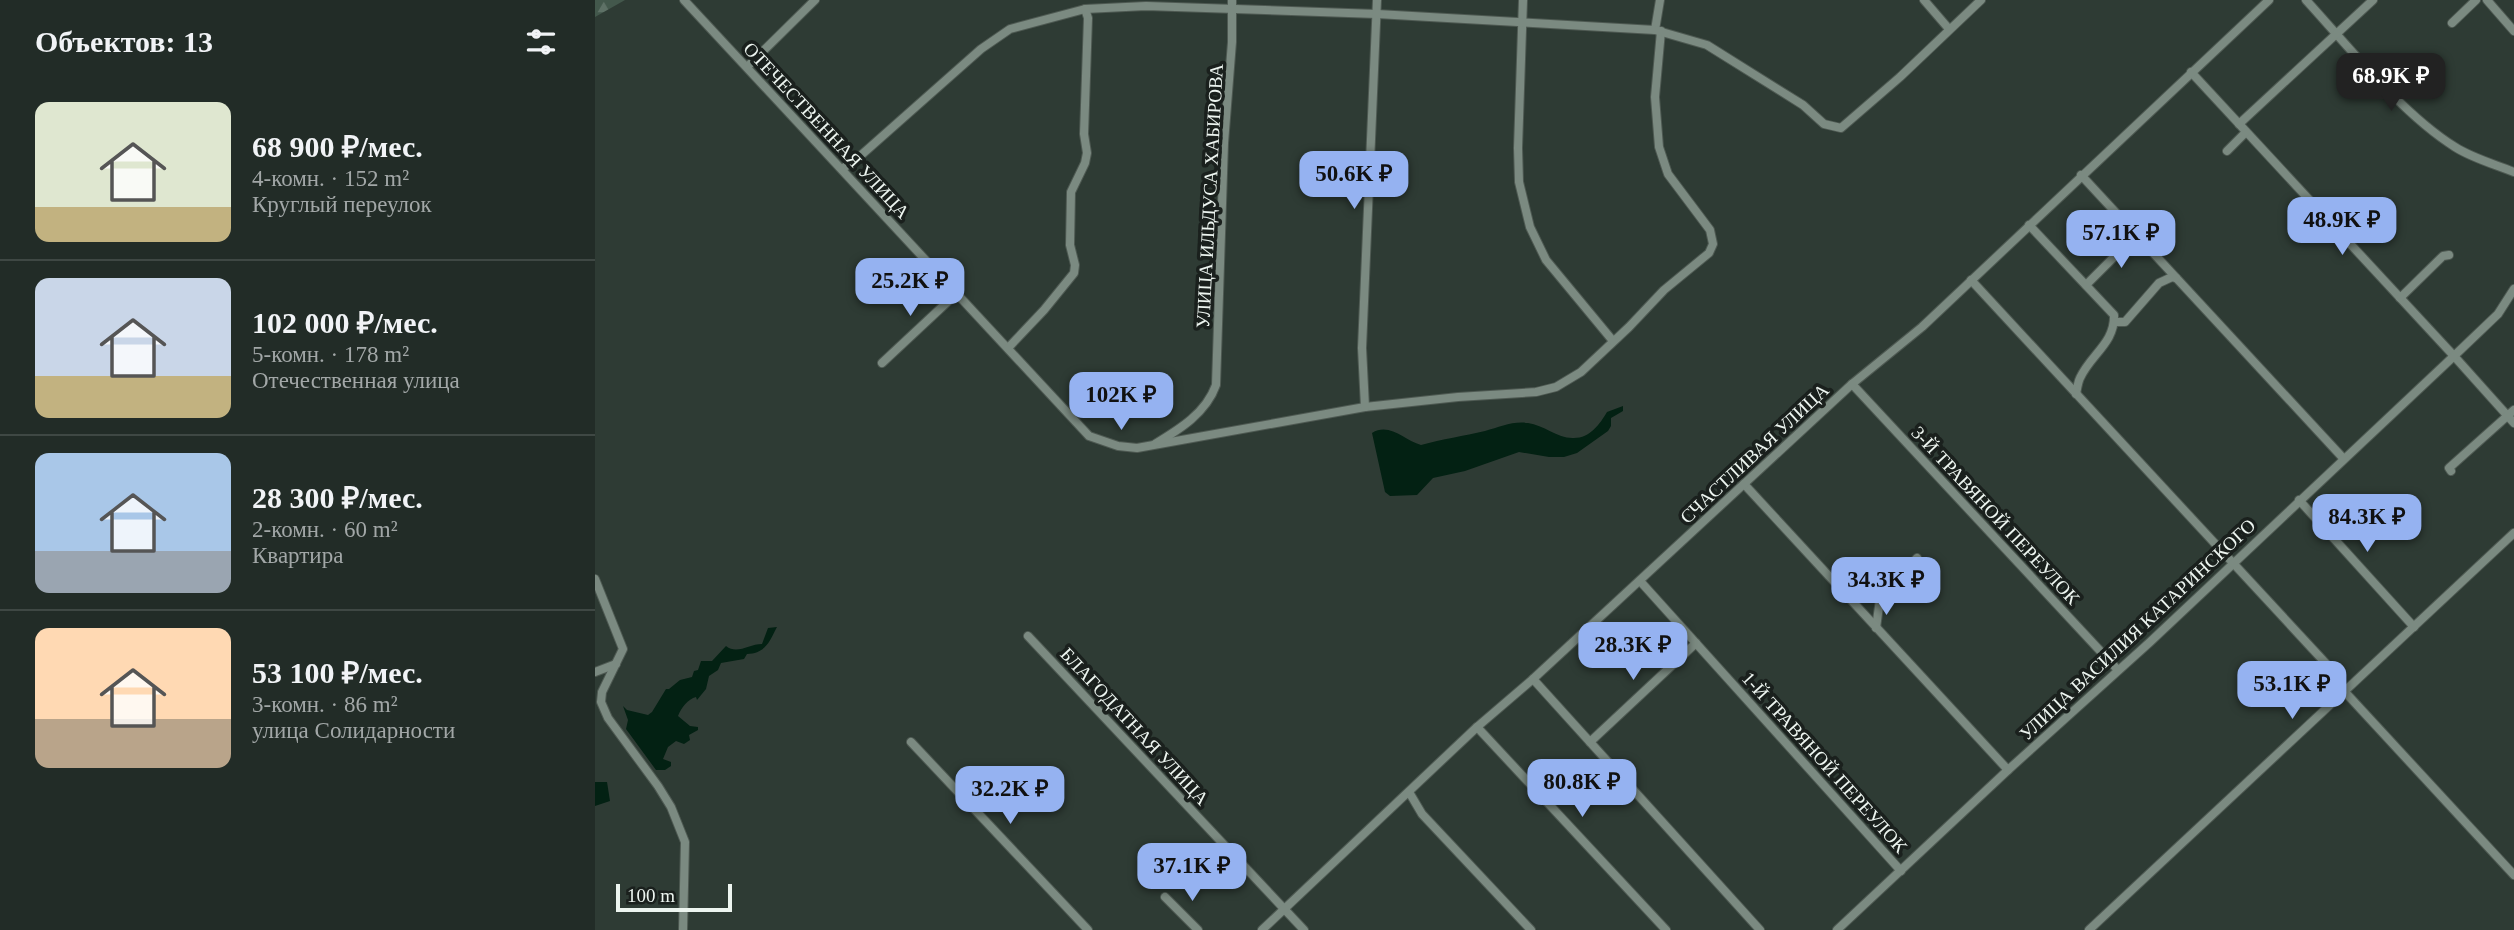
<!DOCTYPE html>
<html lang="ru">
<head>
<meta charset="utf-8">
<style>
  :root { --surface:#222c27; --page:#2e3833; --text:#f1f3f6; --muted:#a2a7a7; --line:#3f4844; --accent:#95b2f1 }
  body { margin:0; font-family:"Times New Roman",serif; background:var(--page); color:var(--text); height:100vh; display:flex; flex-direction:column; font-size:26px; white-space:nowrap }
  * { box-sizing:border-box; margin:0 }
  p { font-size:23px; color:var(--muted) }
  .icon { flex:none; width:38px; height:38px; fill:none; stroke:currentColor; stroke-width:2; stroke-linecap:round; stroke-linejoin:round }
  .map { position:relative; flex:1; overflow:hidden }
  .panel { display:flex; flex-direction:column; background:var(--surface); width:595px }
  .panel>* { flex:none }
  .scale { position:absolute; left:21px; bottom:18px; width:116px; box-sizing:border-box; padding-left:7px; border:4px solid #edf5f0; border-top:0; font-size:19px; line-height:24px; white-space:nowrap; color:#edf5f0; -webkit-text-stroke:5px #1a201d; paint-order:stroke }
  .price { position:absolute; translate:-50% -60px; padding:0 16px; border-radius:14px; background:var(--accent); color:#111; font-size:23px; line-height:46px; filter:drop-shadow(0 2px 4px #0008) }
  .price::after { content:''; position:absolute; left:50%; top:42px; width:21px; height:16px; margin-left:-10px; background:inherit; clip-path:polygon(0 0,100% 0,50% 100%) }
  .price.current { background:#222; color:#fff }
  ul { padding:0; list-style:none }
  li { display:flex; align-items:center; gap:21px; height:175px; padding:0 35px }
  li+li { border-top:2px solid var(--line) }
  li span { display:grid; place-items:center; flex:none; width:196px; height:140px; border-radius:14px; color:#555 }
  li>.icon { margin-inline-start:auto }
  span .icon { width:84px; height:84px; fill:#fffc; stroke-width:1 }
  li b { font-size:30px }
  h2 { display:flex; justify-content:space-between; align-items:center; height:84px; padding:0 35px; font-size:30px }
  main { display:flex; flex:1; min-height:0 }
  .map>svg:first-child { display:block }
  .forest { fill:url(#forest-firs) }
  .water { fill:#032113 }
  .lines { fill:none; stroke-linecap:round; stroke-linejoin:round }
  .street-casing { stroke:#4e5952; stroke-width:10 }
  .street { stroke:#7b8a81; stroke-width:8 }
  .labels { text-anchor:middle; stroke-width:7; stroke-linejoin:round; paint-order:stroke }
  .street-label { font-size:19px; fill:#edf5f0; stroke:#1a201d }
</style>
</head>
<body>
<main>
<section class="panel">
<h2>Объектов: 13<svg class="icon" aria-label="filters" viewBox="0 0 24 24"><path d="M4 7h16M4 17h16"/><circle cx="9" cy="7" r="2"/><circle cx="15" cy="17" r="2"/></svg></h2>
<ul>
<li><span style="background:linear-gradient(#dfe7d0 75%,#c2b280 0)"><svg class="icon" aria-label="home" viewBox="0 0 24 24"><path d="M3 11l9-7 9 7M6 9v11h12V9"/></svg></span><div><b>68 900 ₽/мес.</b><p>4-комн. · 152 m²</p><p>Круглый переулок</p></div></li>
<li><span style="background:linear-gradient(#c9d6e8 70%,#c2b280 0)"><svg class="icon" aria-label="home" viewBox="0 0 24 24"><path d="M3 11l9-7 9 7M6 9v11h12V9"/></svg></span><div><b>102 000 ₽/мес.</b><p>5-комн. · 178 m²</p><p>Отечественная улица</p></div></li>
<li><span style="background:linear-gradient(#a9c7e8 70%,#9aa5b1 0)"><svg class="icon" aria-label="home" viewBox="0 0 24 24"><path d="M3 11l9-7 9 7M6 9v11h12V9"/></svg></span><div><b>28 300 ₽/мес.</b><p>2-комн. · 60 m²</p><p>Квартира</p></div></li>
<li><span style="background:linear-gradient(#ffd9b3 65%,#b9a48a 0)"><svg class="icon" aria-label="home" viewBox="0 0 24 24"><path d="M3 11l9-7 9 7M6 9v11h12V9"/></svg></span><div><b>53 100 ₽/мес.</b><p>3-комн. · 86 m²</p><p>улица Солидарности</p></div></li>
</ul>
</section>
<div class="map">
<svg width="1919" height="930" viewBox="0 0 1919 930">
  <defs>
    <pattern id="forest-firs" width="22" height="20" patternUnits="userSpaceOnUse" patternTransform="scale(1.75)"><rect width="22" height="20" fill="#43584c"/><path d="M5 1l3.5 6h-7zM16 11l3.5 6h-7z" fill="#5e7166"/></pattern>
  </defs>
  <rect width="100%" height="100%" fill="#2e3b34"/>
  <polygon class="forest" points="0,0 30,0 0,17"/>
  <g class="water">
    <path d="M 1028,406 L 1028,411 L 1016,418 L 1016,426 L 1013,431 L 982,453 L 969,457 L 954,457 L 924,452 L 870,471 L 838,478 L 822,495 L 795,496 L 790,492 L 777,433 C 795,422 810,441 826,445 C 847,439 869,436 890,431 C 905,427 917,421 933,423 C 949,425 963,439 979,438 C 995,438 1005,424 1012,412 Z"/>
    <path d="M 182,627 C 174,642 171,653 152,654 L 149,659 L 126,663 L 123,670 L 114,676 L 111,689 L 102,700 L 101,697 C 93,699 86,708 83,716 L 95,726 L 103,727 L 103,730 L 94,735 L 95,740 L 89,744 L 81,741 L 73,747 L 68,759 L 76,762 L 76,766 L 70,770 L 61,770 L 31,729 L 33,720 L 28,706 L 32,710 L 53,715 L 57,712 L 71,689 L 74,689 L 85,680 L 97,677 L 99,671 L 103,670 L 106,661 L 117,661 L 131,646 C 142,655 154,644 167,644 L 173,628 Z"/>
    <polygon points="0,782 12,782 15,801 0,806"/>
  </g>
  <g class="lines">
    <defs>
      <g id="street">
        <polyline points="89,0 494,436 523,446 542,448 770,407 863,397 941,392 961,387 986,372 1034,327 1069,290 1114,253 1118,244 1115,230 1073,174 1064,147 1060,97 1066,31"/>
        <polyline points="928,0 923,148 924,182 935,227 951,260 1018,341"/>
        <polyline points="1329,0 1354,29"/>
        <path d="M 1711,0 C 1754,47 1807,114 1860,147 C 1877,158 1899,164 1919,172"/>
        <polyline points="1892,0 1919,31"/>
        <polyline points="1857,23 1881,0"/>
        <polyline points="1060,30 1065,0"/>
        <polyline points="153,66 220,0"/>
        <polyline points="1596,72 1859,356 1919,423"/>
        <polyline points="1644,124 1778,0"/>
        <polyline points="1632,151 1651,132"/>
        <polyline points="247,169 264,157 386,49 415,29 490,9 551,6 782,14 1060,30 1112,45 1208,105 1229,124 1246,128 1305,77 1386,0"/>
        <polyline points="1486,175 1748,458"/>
        <path d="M 1434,225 L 1519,315 C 1520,343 1496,354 1485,378 C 1483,382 1482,389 1481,394"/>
        <polyline points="1376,280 1737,670 1750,692 1919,875"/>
        <polyline points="1491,285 1541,235"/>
        <polyline points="1805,298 1848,256 1854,255"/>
        <polyline points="1519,322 1530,322 1564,283 1577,277 1581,278"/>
        <polyline points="413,348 449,310 479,273 480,265 475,245 476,192 490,163 492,153 489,134 493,18 490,9"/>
        <polyline points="287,363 362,293"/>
        <polyline points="1257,384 1522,669"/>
        <polyline points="770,407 767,348 782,0"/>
        <path d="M 560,444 C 585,429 611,413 621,385 L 629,143 L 637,42 L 637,0"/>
        <polyline points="1856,471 1854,468 1919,410"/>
        <polyline points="1149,484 1413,770"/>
        <polyline points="1704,500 1819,627"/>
        <polyline points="0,579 28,649 7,692 6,702 13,718 63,786 76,807 90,842 88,930"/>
        <polyline points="1045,581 1306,871"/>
        <polyline points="1281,628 1285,599 1322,558"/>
        <polyline points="433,636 709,930"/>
        <polyline points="0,672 21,664"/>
        <polyline points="938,679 1165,930"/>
        <polyline points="882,727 1071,930"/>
        <polyline points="316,742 493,930"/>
        <polyline points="995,742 1101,643"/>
        <polyline points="814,792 827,814 936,930"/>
        <polyline points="570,897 603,930"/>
        <polyline points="667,930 882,727 938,679 1257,384 1327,327 1674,0"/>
        <polyline points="1242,930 1413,770 1555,642 1859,356 1903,314 1919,289"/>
        <polyline points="1494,930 1919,533"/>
      </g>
    </defs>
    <use href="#street" class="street-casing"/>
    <use href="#street" class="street"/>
  </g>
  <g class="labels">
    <g class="street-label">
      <text transform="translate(232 130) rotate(47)" y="7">ОТЕЧЕСТВЕННАЯ УЛИЦА</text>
      <text transform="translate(614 196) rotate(-87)" y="7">УЛИЦА ИЛЬДУСА ХАБИРОВА</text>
      <text transform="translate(1159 453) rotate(-43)" y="7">СЧАСТЛИВАЯ УЛИЦА</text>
      <text transform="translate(1401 515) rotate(47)" y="7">3-Й ТРАВЯНОЙ ПЕРЕУЛОК</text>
      <text transform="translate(1542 629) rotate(-43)" y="7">УЛИЦА ВАСИЛИЯ КАТАРИНСКОГО</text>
      <text transform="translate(540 726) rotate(47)" y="7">БЛАГОДАТНАЯ УЛИЦА</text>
      <text transform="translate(1230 762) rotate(48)" y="7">1-Й ТРАВЯНОЙ ПЕРЕУЛОК</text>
    </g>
  </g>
</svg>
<div class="scale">100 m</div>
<b class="price current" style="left:1796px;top:113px">68.9K ₽</b>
<b class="price" style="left:759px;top:211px">50.6K ₽</b>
<b class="price" style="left:1747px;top:257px">48.9K ₽</b>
<b class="price" style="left:1526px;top:270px">57.1K ₽</b>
<b class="price" style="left:315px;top:318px">25.2K ₽</b>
<b class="price" style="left:526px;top:432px">102K ₽</b>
<b class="price" style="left:1772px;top:554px">84.3K ₽</b>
<b class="price" style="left:1291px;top:617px">34.3K ₽</b>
<b class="price" style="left:1038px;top:682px">28.3K ₽</b>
<b class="price" style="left:1697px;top:721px">53.1K ₽</b>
<b class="price" style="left:987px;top:819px">80.8K ₽</b>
<b class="price" style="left:415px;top:826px">32.2K ₽</b>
<b class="price" style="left:597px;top:903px">37.1K ₽</b>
</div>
</main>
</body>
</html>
